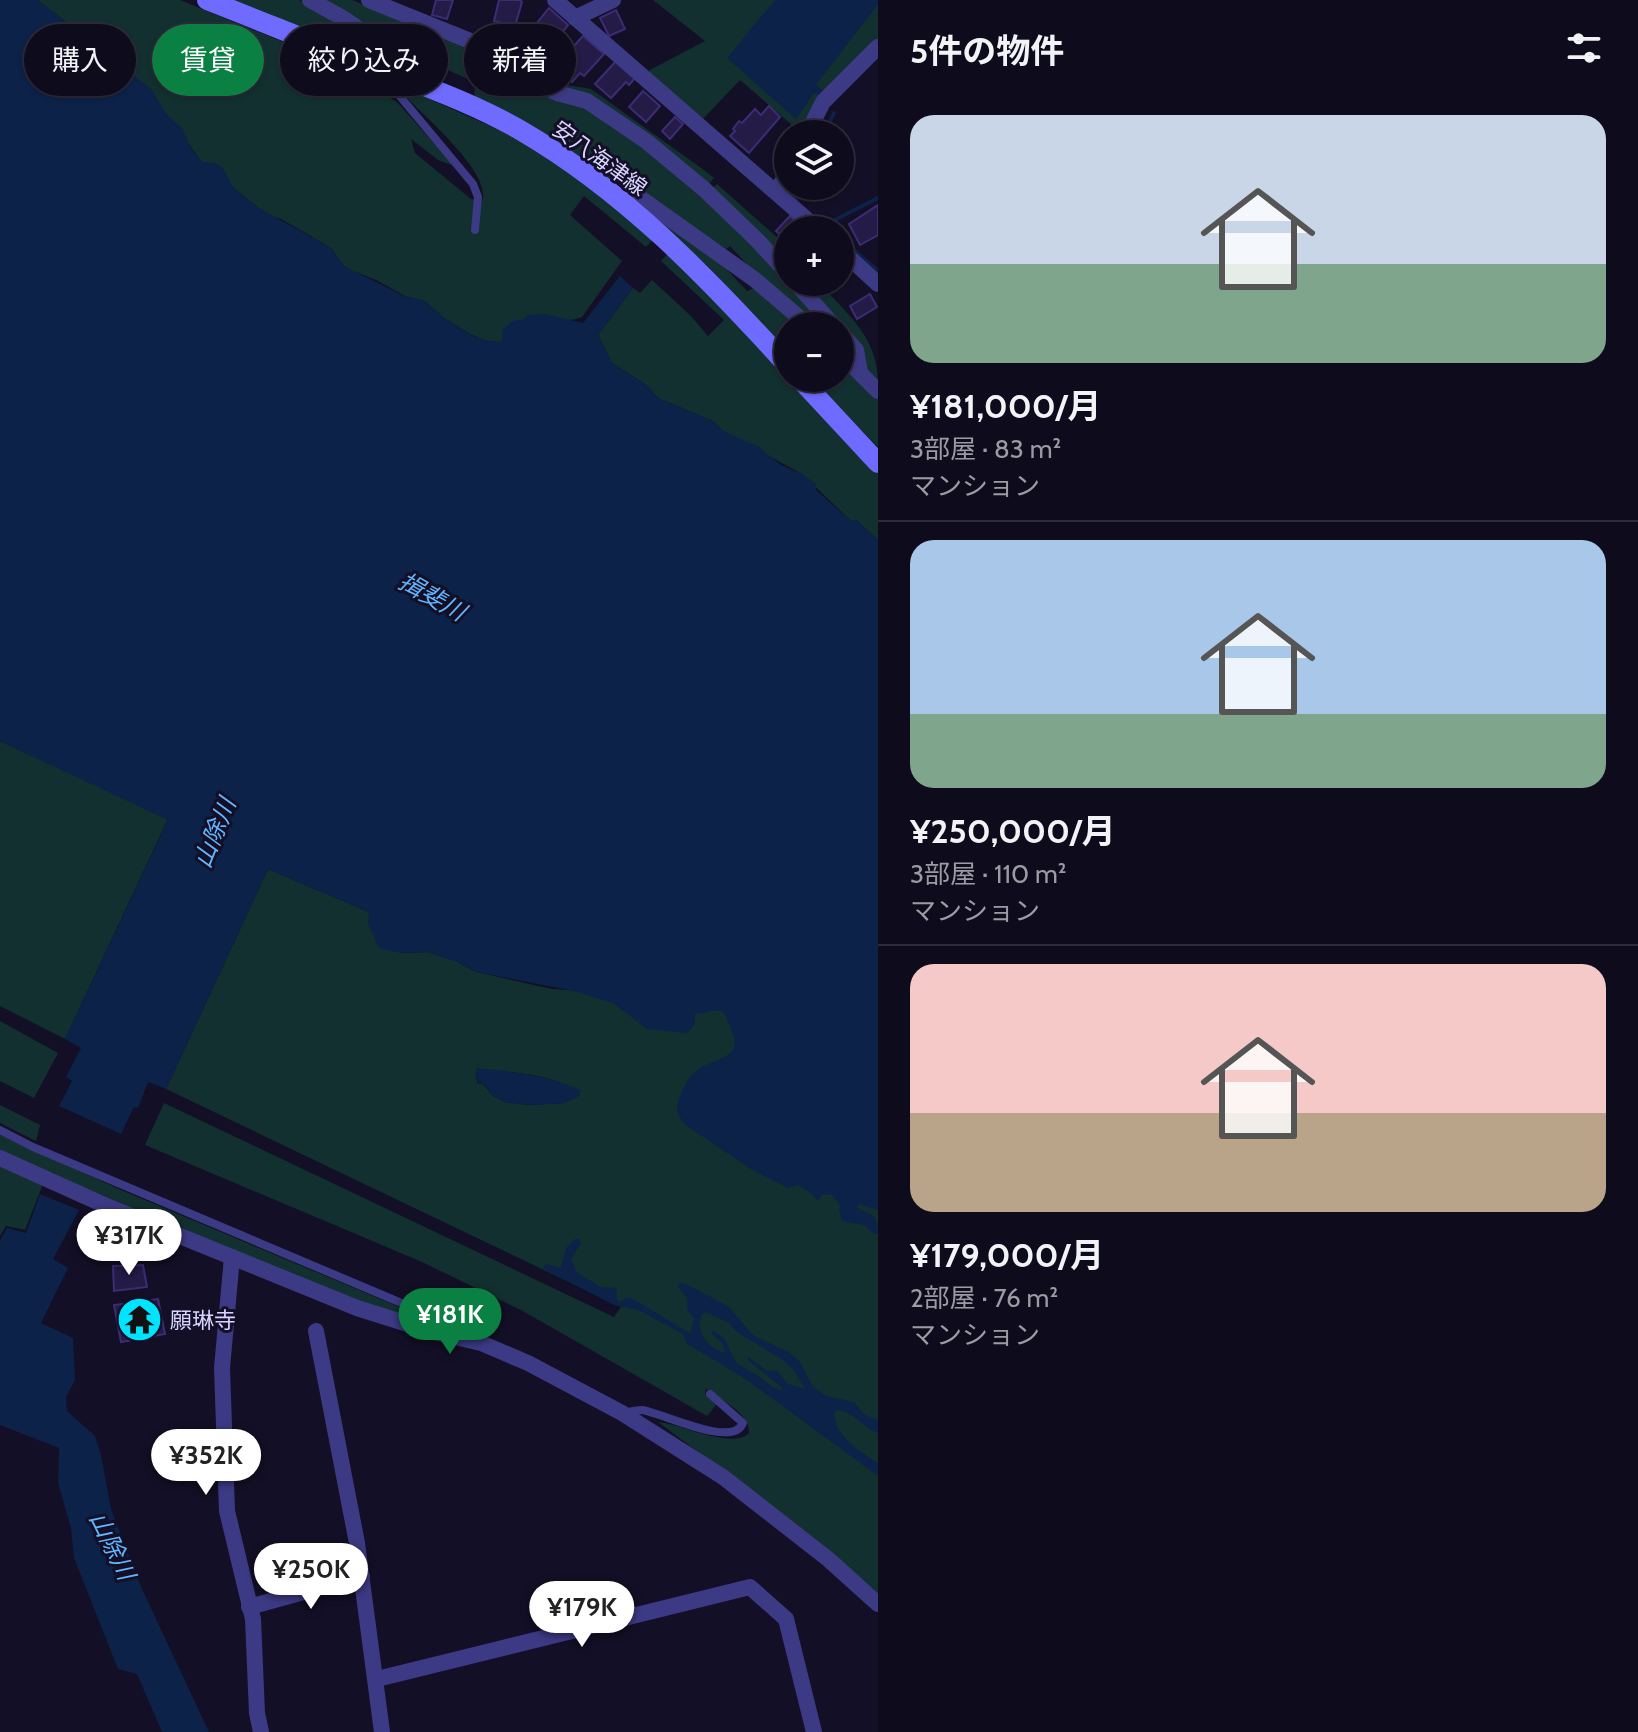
<!DOCTYPE html>
<html lang="ja">
<head>
<meta charset="utf-8">
<style>
  :root { --surface:#0e0b1c; --page:#171425; --text:#f1f3f6; --muted:#9b9ba3; --line:#2e2b3b; --accent:#0b8043 }
  body { margin:0; font-family:Cabin,"Noto Sans JP",sans-serif; background:var(--page); color:var(--text); height:100vh; display:flex; flex-direction:column; font-size:30px; white-space:nowrap }
  * { box-sizing:border-box; margin:0 }
  p { font-size:26px; color:var(--muted) }
  .icon { flex:none; width:44px; height:44px; fill:none; stroke:currentColor; stroke-width:2; stroke-linecap:round; stroke-linejoin:round }
  .map { position:relative; flex:1; overflow:hidden }
  .details { display:flex; flex-direction:column; background:var(--surface); width:760px }
  .details>* { flex:none }
  .banner { position:absolute; left:24px; top:24px; width:734px; height:72px; display:flex; gap:16px }
  .fabs { position:absolute; left:774px; top:120px; display:grid; gap:16px }
  .fabs a { display:grid; place-items:center; width:80px; height:80px; border-radius:50%; background:var(--surface); box-shadow:0 2px 6px #0004,0 0 0 2px var(--line); font-size:40px }
  .price { position:absolute; translate:-50% -68px; padding:0 18px; border-radius:28px; background:#fff; color:#222; font-size:26px; line-height:52px; filter:drop-shadow(0 2px 4px #0008) }
  .price::after { content:''; position:absolute; left:50%; top:48px; width:24px; height:18px; margin-left:-12px; background:inherit; clip-path:polygon(0 0,100% 0,50% 100%) }
  .price.current { background:var(--accent); color:#fff }
  ul { padding:0; list-style:none }
  li { display:grid; align-content:center; gap:16px; height:424px; padding:0 32px }
  li+li { border-top:2px solid var(--line) }
  li span { display:grid; place-items:center; height:248px; border-radius:24px; color:#555 }
  li>.icon { margin-inline-start:auto }
  span .icon { width:144px; height:144px; fill:#fffc; stroke-width:1 }
  li b { font-size:34px }
  h2 { display:flex; justify-content:space-between; align-items:center; height:96px; padding:0 32px; font-size:34px }
  .tag { padding:0 28px; border-radius:36px; background:var(--surface); box-shadow:0 2px 6px #0004,0 0 0 2px var(--line); font-size:28px; line-height:72px }
  .tag.current { background:var(--accent); color:#fff }
  main { display:flex; flex:1; min-height:0 }
  .map>svg:first-child { display:block }
  .green { fill:#12302f; fill-rule:evenodd }
  .water { fill:#0c2248; fill-rule:evenodd }
  .lines { fill:none; stroke-linecap:round; stroke-linejoin:round }
  .stream { stroke:#0c2248; stroke-width:4 }
  .building { fill:#241b47; stroke:#3b2d73; stroke-width:2 }
  .lane { stroke:#3d3a85; stroke-width:8 }
  .street { stroke:#3d3a85; stroke-width:16 }
  .secondary { stroke:#6f6bff; stroke-width:20 }
  .labels { text-anchor:middle; stroke-width:6; stroke-linejoin:round; paint-order:stroke }
  .street-label { font-size:22px; fill:#d9d4ff; stroke:#130f26 }
  .poi-label { font-size:22px; fill:#d9d4ff; stroke:#130f26; text-anchor:start }
  .water-label { font-size:24px; font-style:italic; fill:#62b6ff; stroke:#130f26 }
</style>
</head>
<body>
<main>
<div class="map">
<svg width="878" height="1732" viewBox="0 0 878 1732">
  <rect width="100%" height="100%" fill="#130f26"/>
  <g class="green">
    <path d="M 37,0 L 180,0 L 362,74 L 375,88 L 398,103 L 454,166 L 438,160 L 411,139 L 415,153 L 471,199 L 482,201 C 493,174 422,114 403,94 L 404,91 L 409,90 L 513,136 L 576,175 L 654,238 L 646,247 L 584,196 L 570,215 L 622,261 L 582,317 C 556,328 544,302 515,327 C 509,332 505,335 502,342 L 495,343 L 484,340 L 468,333 L 444,318 L 425,301 L 405,296 L 376,280 L 353,271 L 344,266 L 331,248 L 281,219 L 267,215 L 233,187 L 225,177 L 202,162 L 166,114 L 131,73 L 117,68 L 112,63 L 109,47 L 66,22 Z"/>
    <polygon points="228,0 299,0 339,21 418,71 419,76"/>
    <polygon points="320,0 352,0 487,54 581,103 641,145 682,178 751,242 826,326 816,326 767,286 730,246 724,251 640,190 607,179 474,100 475,82 392,46"/>
    <polygon points="653,0 878,0 878,41 801,133 740,80 703,119 646,72 705,41"/>
    <polygon points="493,46 527,61 568,85 591,89 704,170 714,178 709,184 713,188 717,184 788,247 788,268 648,139 514,68"/>
    <polygon points="659,218 714,256 747,291 754,288 800,326 788,326 788,353 709,267 657,221"/>
    <polygon points="670,251 846,443 878,474 878,540 856,520 850,520 802,474 723,431 713,421 658,398 645,384 612,363 598,335 633,288 640,293 652,280 691,316 708,336 724,320 661,261"/>
    <path d="M 800,282 L 819,282 C 848,316 878,336 878,384 Z"/>
    <polygon points="840,358 878,397 878,447 811,378 840,378"/>
    <polygon points="0,741 168,819 65,1039 0,1006"/>
    <path d="M 268,869 L 369,912 L 401,953 L 428,952 L 455,961 L 476,972 L 552,989 L 682,997 L 878,1065 L 878,1593 L 784,1516 L 658,1422 C 682,1424 731,1450 749,1433 C 750,1413 721,1400 706,1389 L 705,1394 L 717,1404 L 707,1416 L 521,1310 L 422,1262 L 145,1145 L 164,1103 L 614,1317 L 621,1307 L 166,1089 ZM 502,1071 C 528,1074 560,1077 580,1095 L 564,1103 L 529,1105 L 505,1102 L 493,1096 L 484,1085 L 478,1083 L 475,1075 Z"/>
    <polygon points="0,1021 58,1053 34,1098 0,1081"/>
    <polygon points="0,1105 40,1125 36,1141 0,1123"/>
    <polygon points="0,1134 121,1190 442,1325 441,1329 365,1308 114,1204 0,1152"/>
    <polygon points="0,1163 43,1184 25,1230 6,1226 0,1236"/>
  </g>
  <g class="water">
    <path d="M 0,0 L 37,0 L 66,22 L 109,47 L 112,63 L 131,73 L 152,90 L 166,114 L 183,129 L 190,147 L 202,162 L 215,163 L 223,168 L 233,187 L 257,207 L 331,248 L 344,266 L 404,296 L 425,301 L 444,318 L 468,333 L 484,340 L 502,342 L 502,330 L 513,321 L 525,319 L 527,315 L 545,314 L 583,323 L 620,276 L 633,288 L 598,335 L 612,363 L 645,384 L 658,398 L 713,421 L 723,431 L 759,447 L 781,465 L 802,474 L 816,484 L 816,490 L 850,520 L 856,520 L 878,540 L 878,1210 L 859,1204 L 857,1208 C 871,1216 878,1212 878,1234 L 874,1234 L 864,1225 L 842,1221 L 839,1211 L 840,1205 L 832,1195 L 822,1194 L 818,1201 L 811,1193 L 798,1185 L 788,1188 L 751,1169 L 687,1126 C 683,1121 677,1116 677,1110 C 677,1099 687,1078 696,1071 C 714,1057 748,1060 729,1025 C 726,1018 727,1015 720,1010 L 695,1014 L 695,1023 L 688,1033 L 647,1029 L 613,1003 L 574,991 L 476,972 L 455,961 L 428,952 L 401,953 L 379,948 L 368,924 L 369,912 L 268,869 L 166,1089 L 148,1082 L 138,1108 L 134,1107 L 121,1134 L 59,1106 L 72,1081 L 66,1077 L 81,1048 L 65,1039 L 168,820 L 0,741 Z"/>
    <polygon points="775,0 878,0 878,4 816,85 824,91 820,95 814,93 796,119 727,58"/>
    <path d="M 477,1068 C 512,1072 548,1075 580,1090 L 580,1095 L 564,1103 L 529,1105 L 505,1102 L 493,1096 L 485,1085 L 479,1083 L 475,1075 Z"/>
    <polygon points="40,1194 79,1210 53,1259 68,1268 41,1323 73,1338 75,1380 66,1397 67,1411 95,1436 101,1455 111,1509 142,1589 209,1732 162,1732 137,1674 118,1669 74,1558 71,1528 58,1483 59,1448 0,1425 0,1241 7,1228 26,1233"/>
    <path d="M 575,1239 L 579,1239 L 581,1243 L 571,1259 L 577,1272 L 600,1287 L 616,1288 L 617,1300 L 620,1302 L 626,1298 L 631,1298 L 690,1333 L 694,1319 L 687,1309 L 687,1298 L 677,1286 L 679,1283 L 684,1283 L 728,1306 L 754,1336 L 789,1352 L 800,1362 L 813,1387 L 826,1396 L 854,1402 L 865,1415 L 878,1420 L 878,1433 C 861,1427 854,1410 835,1410 C 830,1432 861,1453 878,1463 L 878,1476 L 747,1380 L 686,1343 L 683,1334 L 638,1310 L 614,1305 L 542,1268 L 546,1264 L 561,1268 L 566,1248 ZM 705,1312 L 729,1323 L 737,1332 L 783,1360 L 795,1372 L 805,1389 L 788,1384 L 777,1371 L 766,1370 L 747,1356 L 749,1361 L 784,1389 L 779,1390 L 771,1386 L 757,1375 L 741,1366 L 735,1361 L 725,1339 L 713,1330 L 711,1333 L 722,1343 L 725,1353 C 709,1349 696,1334 701,1316 Z"/>
  </g>
  <g class="lines">
    <g class="stream">
      <polyline points="824,134 834,113"/>
      <polyline points="797,201 794,199 800,186"/>
      <polyline points="822,222 831,230"/>
      <polyline points="825,225 878,198"/>
      <polyline points="840,238 878,271"/>
    </g>
  </g>
  <g class="building">
    <polygon points="436,0 453,0 447,19 432,15"/>
    <polygon points="499,0 520,0 522,2 515,26 494,21"/>
    <polygon points="549,8 568,25 548,50 529,33"/>
    <polygon points="616,10 625,29 609,36 600,18"/>
    <polygon points="529,35 547,51 536,63 518,47"/>
    <polygon points="583,36 604,54 584,76 580,73 572,82 555,67"/>
    <polygon points="616,61 635,78 629,85 626,82 611,98 595,84"/>
    <polygon points="643,91 660,106 646,122 629,107"/>
    <polygon points="769,106 780,117 749,153 730,136 735,131 733,129 739,121 742,123 755,109 761,115"/>
    <polygon points="675,117 683,124 670,139 662,131"/>
    <polygon points="878,205 878,235 860,245 849,224"/>
    <polygon points="790,216 804,229 788,230 788,242 776,231"/>
    <polygon points="870,294 877,307 857,319 850,306"/>
    <polygon points="143,1265 147,1287 114,1291 113,1266"/>
    <polygon points="158,1299 165,1334 121,1342 114,1305"/>
  </g>
  <g class="lines">
    <g class="lane">
      <polyline points="383,76 473,184 478,197 475,230"/>
      <polyline points="0,1130 33,1147 418,1310 460,1332"/>
      <path d="M 623,1413 C 629,1412 636,1410 642,1410 C 663,1413 733,1449 743,1423 L 710,1394"/>
    </g>
    <g class="street">
      <polyline points="310,0 341,17 381,44 426,66 434,89"/>
      <polyline points="369,0 490,49 513,71 557,93 587,101 646,141 704,189 758,241 788,274"/>
      <polyline points="555,0 819,230"/>
      <polyline points="575,18 613,0"/>
      <polyline points="807,134 823,102 878,47"/>
      <polyline points="777,191 788,171"/>
      <polyline points="621,199 639,197 754,279 809,326"/>
      <polyline points="840,249 878,284"/>
      <polyline points="795,282 834,326"/>
      <polyline points="840,332 856,350 860,372"/>
      <polyline points="840,353 878,391"/>
      <polyline points="0,1158 111,1208 357,1308 430,1331 481,1343 528,1363 622,1413 723,1477 828,1559 878,1604"/>
      <polyline points="232,1257 222,1368 227,1511 253,1619 257,1713 261,1732"/>
      <polyline points="316,1331 357,1543 382,1732"/>
      <polyline points="249,1607 362,1576"/>
      <polyline points="377,1679 750,1587 786,1619 814,1732"/>
    </g>
    <g class="secondary">
      <path d="M 207,0 C 263,22 319,45 376,67 C 424,86 475,104 520,130 C 625,191 707,277 788,366"/>
      <polyline points="799,378 878,463"/>
    </g>
  </g>
  <defs>
    <symbol id="temple-disc" viewBox="-11 -11 22 22"><circle r="9.5" fill="#00e5ff" stroke="#130f26"/><path d="M0-6L5-2H3V0L6.5 2.5H4V6H1.5V3h-3V6H-4V2.5H-6.5L-3 0V-2H-5Z" fill="#111"/></symbol>
  </defs>
  <g fill-rule="evenodd">
    <use href="#temple-disc" x="114" y="1294" width="51" height="51"/>
  </g>
  <g class="labels">
    <g class="street-label">
      <text transform="translate(600 158) rotate(36)" y="8">安八海津線</text>
    </g>
    <g class="poi-label">
      <text x="170" y="1328">願琳寺</text>
    </g>
    <g class="water-label">
      <text transform="translate(432 597) rotate(29)" y="8">揖斐川</text>
      <text transform="translate(215 833) rotate(-68)" y="8">山除川</text>
      <text transform="translate(112 1546) rotate(64)" y="8">山除川</text>
    </g>
  </g>
</svg>
<div class="fabs">
<a><svg class="icon" aria-label="layers" viewBox="0 0 24 24"><path d="M12 4l9 5-9 5-9-5zM3 14l9 5 9-5"/></svg></a>
<a>+</a>
<a>−</a>
</div>
<b class="price" style="left:129px;top:1277px">¥317K</b>
<b class="price current" style="left:450px;top:1356px">¥181K</b>
<b class="price" style="left:206px;top:1497px">¥352K</b>
<b class="price" style="left:311px;top:1611px">¥250K</b>
<b class="price" style="left:582px;top:1649px">¥179K</b>
<div class="banner">
<a class="tag">購入</a>
<a class="tag current">賃貸</a>
<a class="tag">絞り込み</a>
<a class="tag">新着</a>
</div>
</div>
<section class="details">
<h2>5件の物件<svg class="icon" aria-label="filters" viewBox="0 0 24 24"><path d="M4 7h16M4 17h16"/><circle cx="9" cy="7" r="2"/><circle cx="15" cy="17" r="2"/></svg></h2>
<ul>
<li><span style="background:linear-gradient(#c9d6e8 60%,#7fa58c 0)"><svg class="icon" aria-label="home" viewBox="0 0 24 24"><path d="M3 11l9-7 9 7M6 9v11h12V9"/></svg></span><div><b>¥181,000/月</b><p>3部屋 · 83 m²</p><p>マンション</p></div></li>
<li><span style="background:linear-gradient(#a9c7e8 70%,#7fa58c 0)"><svg class="icon" aria-label="home" viewBox="0 0 24 24"><path d="M3 11l9-7 9 7M6 9v11h12V9"/></svg></span><div><b>¥250,000/月</b><p>3部屋 · 110 m²</p><p>マンション</p></div></li>
<li><span style="background:linear-gradient(#f6c9c9 60%,#b9a48a 0)"><svg class="icon" aria-label="home" viewBox="0 0 24 24"><path d="M3 11l9-7 9 7M6 9v11h12V9"/></svg></span><div><b>¥179,000/月</b><p>2部屋 · 76 m²</p><p>マンション</p></div></li>
</ul>
</section>
</main>
</body>
</html>
